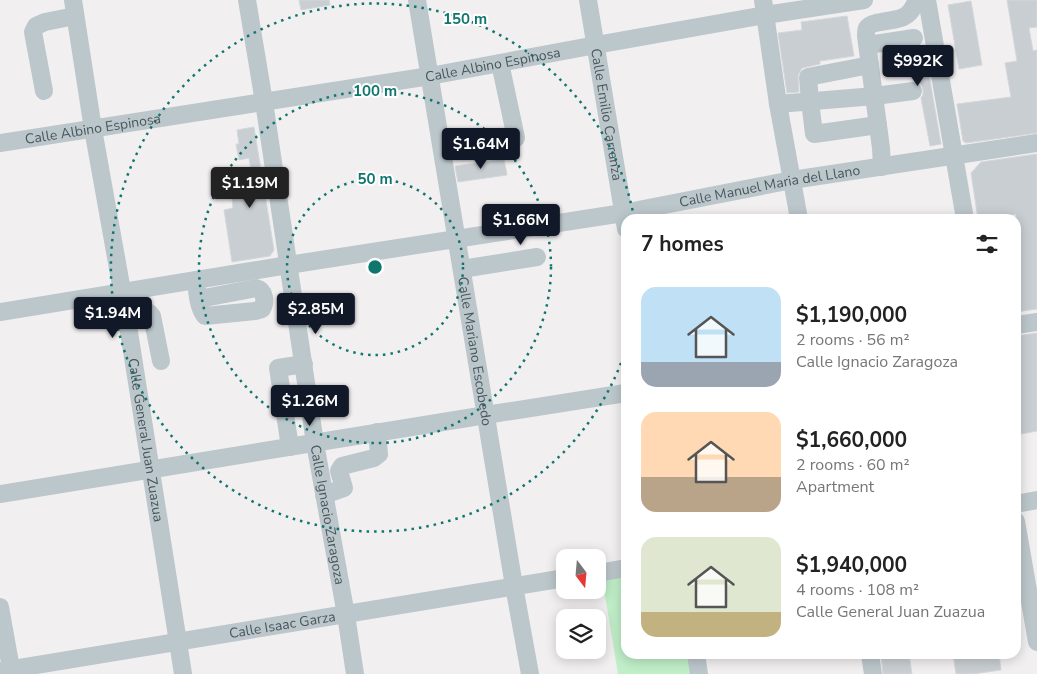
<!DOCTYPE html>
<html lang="en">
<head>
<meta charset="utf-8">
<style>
  :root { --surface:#fff; --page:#f6f6f6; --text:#222; --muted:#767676; --accent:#111827 }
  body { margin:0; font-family:"Nunito Sans",sans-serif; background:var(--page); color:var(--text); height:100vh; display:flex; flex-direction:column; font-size:19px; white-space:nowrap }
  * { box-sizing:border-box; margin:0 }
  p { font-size:16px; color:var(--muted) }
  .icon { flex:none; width:28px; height:28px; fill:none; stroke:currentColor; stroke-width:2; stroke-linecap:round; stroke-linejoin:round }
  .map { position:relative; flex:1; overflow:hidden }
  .side { position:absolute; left:621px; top:214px; width:400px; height:445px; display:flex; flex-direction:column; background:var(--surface); border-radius:15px; box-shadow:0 2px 12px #0003 }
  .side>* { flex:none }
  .needle { width:32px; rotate:164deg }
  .controls { position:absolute; left:556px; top:549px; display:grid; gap:10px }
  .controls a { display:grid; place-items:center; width:50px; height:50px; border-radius:10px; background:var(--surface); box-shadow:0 2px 12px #0003; font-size:25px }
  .price { position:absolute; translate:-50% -42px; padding:0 11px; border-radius:5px; background:var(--accent); color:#fff; font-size:16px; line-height:32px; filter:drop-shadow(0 1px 2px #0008) }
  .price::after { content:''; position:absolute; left:50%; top:30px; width:15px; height:11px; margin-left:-8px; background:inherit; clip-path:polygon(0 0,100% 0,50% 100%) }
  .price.active { background:#222; color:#fff }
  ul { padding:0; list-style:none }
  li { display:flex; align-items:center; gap:15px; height:125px; padding:0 20px }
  li span { display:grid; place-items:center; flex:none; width:140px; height:100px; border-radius:15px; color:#555 }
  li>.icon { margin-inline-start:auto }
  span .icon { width:60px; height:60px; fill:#fffc; stroke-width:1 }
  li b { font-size:21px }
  h2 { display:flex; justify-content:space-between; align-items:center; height:60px; padding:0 20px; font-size:21px }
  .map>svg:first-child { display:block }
  .green { fill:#c0eec8 }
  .building { fill:#c9ced2; stroke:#d4d7db }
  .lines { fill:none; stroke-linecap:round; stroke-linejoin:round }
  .minor { stroke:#bcc7cc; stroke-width:18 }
  .ring { fill:none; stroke:#0f766e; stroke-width:2.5; stroke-dasharray:2.5 5 }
  .labels { text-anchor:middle; stroke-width:4; stroke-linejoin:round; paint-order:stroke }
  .street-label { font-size:14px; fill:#48575c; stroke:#fff }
  .centre { fill:#0f766e; stroke:#fff; stroke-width:2.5 }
  .ring-label { font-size:15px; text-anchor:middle; font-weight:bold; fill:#0f766e; stroke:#fff; stroke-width:4; stroke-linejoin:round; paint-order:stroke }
</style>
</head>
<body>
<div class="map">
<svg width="1037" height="674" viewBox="0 0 1037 674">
  <rect width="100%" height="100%" fill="#f2eff0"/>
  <polygon class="green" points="626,567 626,654 696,654 699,674 618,674 601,571"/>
  <g class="building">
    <polygon points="299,0 329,0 330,5 301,10"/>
    <polygon points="1007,0 1037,0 1037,27 1029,28 1033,51 1037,50 1037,133 966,143 963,141 957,104 1011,97 1005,63 1017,61"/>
    <polygon points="971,1 982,65 959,69 948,5"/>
    <polygon points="847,16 854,56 820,61 820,64 802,68 798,75 799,92 787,93 778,33 802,30 801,22"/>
    <polygon points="925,51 941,144 930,146 921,98 923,95 923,89 921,84 917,81 915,69 884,72 882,57"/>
    <polygon points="254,127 274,250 270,256 232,262 224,210 233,208 232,199 255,195 249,158 239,160 236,144 239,144 237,130"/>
    <polygon points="1037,154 1037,309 1016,312 1016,214 989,219 978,219 971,173 981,162"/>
    <polygon points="504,159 507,175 458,182 455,166"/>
    <polygon points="1037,333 1037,431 1016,435 1016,336"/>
    <polygon points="881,654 909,654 912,674 883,674"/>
    <polygon points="953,654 999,654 1001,670 973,674 956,674"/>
  </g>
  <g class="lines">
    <g class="minor">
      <path id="s1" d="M 73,0 L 93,129 L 126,313 L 183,674"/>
      <path id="s2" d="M 247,0 L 264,102 L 315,443 L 346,615 L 355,674"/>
      <path id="s3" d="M 417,0 L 514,586 L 530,674"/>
      <path id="s4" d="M 588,0 L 626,229"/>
      <polyline points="763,0 778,104 799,219"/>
      <polyline points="927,0 965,219"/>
      <polyline points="868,45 914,38"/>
      <polyline points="500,63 516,138"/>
      <polyline points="870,65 808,77 810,101 814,134 878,125"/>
      <polyline points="44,91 33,32 36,26 45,22 75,16"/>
      <polyline points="778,104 875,96 913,91"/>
      <path id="s5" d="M 0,143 L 430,76 L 596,45 L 765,15 L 864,0"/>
      <path d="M 882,167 L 881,148 L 866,36 C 866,33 866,30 867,28 C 872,20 897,22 905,16 C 911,13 914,6 917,0"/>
      <polyline points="462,269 537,257"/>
      <path d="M 196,280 C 197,291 198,308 205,316 L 255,311 L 262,309 C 266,302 265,290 256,288 L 199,299"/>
      <path id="s6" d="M 0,312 L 288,265 L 623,213 L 792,180 L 1037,143"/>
      <path d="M 126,313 C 135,312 146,307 152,316 L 161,361"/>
      <polyline points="1016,325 1037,322"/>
      <polyline points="290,447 278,368 304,364"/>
      <polyline points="0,494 486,415 626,393"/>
      <polyline points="324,495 344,488 339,471 342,466 374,458 379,454 377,432"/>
      <polyline points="1016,504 1037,500"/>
      <polyline points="1016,521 1037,642"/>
      <polyline points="598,573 626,568"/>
      <polyline points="0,607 12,674"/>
      <polyline points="696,654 699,674"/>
      <polyline points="870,654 873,674"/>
      <path id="s7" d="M 0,671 L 565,578"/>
    </g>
  </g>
  <g class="ring">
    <circle cx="375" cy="267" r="88"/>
    <circle cx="375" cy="267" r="176"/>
    <path d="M626 349A264 264 0 1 1 634 217"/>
  </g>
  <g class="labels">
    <g class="street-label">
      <text dy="5" stroke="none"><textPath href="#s5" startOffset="499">Calle Albino Espinosa</textPath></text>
      <text dy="5" stroke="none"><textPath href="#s4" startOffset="116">Calle Emilio Carranza</textPath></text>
      <text dy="5" stroke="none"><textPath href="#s5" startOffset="94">Calle Albino Espinosa</textPath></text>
      <text dy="5" stroke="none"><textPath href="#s6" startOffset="780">Calle Manuel Maria del Llano</textPath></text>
      <text dy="5" stroke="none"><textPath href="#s3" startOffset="356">Calle Mariano Escobedo</textPath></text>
      <text dy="5" stroke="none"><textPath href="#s1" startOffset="446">Calle General Juan Zuazua</textPath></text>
      <text dy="5" stroke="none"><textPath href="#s2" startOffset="521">Calle Ignacio Zaragoza</textPath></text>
      <text dy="5" stroke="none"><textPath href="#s7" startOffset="286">Calle Isaac Garza</textPath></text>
    </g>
  </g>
  <circle cx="375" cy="267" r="8" class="centre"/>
  <g class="ring-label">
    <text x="465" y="24">150 m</text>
    <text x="375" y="96">100 m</text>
    <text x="375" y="184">50 m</text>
  </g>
</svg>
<div class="controls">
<a><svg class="needle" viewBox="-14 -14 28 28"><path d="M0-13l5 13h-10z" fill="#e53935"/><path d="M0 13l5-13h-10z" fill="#767676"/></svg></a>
<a><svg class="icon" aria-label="layers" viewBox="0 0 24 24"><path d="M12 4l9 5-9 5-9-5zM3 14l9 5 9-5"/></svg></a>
</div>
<b class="price" style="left:918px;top:87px">$992K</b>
<b class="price" style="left:481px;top:170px">$1.64M</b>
<b class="price active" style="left:250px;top:209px">$1.19M</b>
<b class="price" style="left:521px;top:246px">$1.66M</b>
<b class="price" style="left:316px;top:335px">$2.85M</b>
<b class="price" style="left:113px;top:339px">$1.94M</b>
<b class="price" style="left:310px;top:427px">$1.26M</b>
<section class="side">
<h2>7 homes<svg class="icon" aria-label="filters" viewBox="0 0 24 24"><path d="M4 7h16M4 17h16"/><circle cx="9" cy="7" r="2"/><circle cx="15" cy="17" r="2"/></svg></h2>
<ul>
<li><span style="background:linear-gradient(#bfe0f5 75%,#9aa5b1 0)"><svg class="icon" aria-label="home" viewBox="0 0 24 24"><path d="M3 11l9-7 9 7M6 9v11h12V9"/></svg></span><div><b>$1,190,000</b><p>2 rooms · 56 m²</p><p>Calle Ignacio Zaragoza</p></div></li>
<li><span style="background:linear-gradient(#ffd9b3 65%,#b9a48a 0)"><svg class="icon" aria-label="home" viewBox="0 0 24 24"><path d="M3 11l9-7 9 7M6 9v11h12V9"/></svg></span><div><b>$1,660,000</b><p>2 rooms · 60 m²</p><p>Apartment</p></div></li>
<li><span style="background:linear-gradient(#dfe7d0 75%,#c2b280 0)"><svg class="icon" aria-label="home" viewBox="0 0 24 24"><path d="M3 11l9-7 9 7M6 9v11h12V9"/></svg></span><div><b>$1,940,000</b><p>4 rooms · 108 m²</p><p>Calle General Juan Zuazua</p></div></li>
</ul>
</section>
</div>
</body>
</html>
